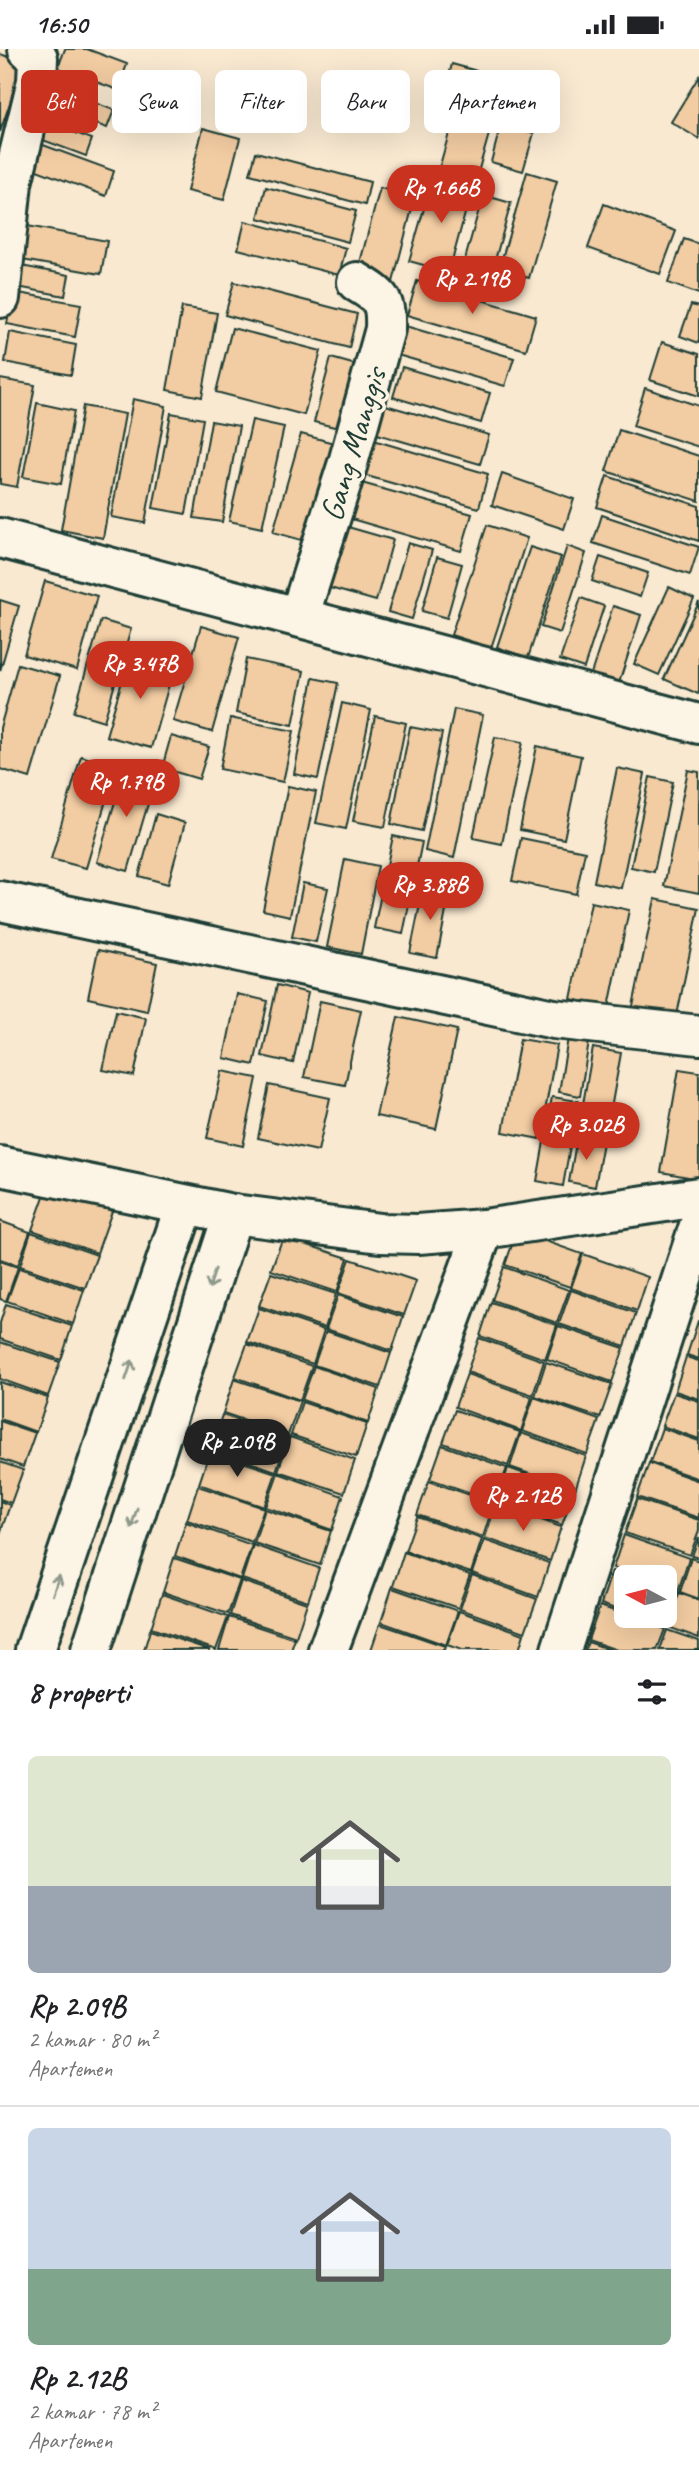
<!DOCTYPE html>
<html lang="id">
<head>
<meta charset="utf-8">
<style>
  :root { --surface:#fff; --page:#f2f2f2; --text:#202124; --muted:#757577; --line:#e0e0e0; --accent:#c8321e }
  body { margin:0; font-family:Caveat,sans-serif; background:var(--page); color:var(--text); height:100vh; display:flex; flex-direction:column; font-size:26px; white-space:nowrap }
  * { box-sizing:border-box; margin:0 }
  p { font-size:23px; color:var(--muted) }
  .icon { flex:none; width:38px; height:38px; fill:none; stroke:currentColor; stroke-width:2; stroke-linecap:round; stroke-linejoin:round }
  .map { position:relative; height:1601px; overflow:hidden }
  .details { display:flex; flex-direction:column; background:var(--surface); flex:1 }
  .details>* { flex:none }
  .guide { position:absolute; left:21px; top:21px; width:658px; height:63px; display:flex; gap:14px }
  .needle { width:46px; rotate:277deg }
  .fabs { position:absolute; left:614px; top:1516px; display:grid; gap:14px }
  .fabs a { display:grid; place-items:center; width:63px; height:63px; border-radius:10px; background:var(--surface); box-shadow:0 7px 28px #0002; font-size:35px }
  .price { position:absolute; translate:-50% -60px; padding:0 16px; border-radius:24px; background:var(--accent); color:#fff; font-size:23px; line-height:46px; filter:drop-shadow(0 2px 4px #0008) }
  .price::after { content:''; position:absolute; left:50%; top:42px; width:21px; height:16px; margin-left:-10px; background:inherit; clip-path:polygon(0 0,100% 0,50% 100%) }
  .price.active { background:#222; color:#fff }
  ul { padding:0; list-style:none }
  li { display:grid; align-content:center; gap:14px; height:371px; padding:0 28px }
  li+li { border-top:2px solid var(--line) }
  li span { display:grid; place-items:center; height:217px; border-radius:10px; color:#555 }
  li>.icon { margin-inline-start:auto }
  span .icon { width:126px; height:126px; fill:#fffc; stroke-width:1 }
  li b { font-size:30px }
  h2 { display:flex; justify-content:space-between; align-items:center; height:84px; padding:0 28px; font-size:30px }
  .tag { padding:0 24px; border-radius:10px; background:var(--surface); box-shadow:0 7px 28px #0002; font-size:24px; line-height:63px }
  .tag.active { background:var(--accent); color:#fff }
  .status { display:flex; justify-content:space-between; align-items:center; height:49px; padding:0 35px; background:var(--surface); direction:ltr }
  .status svg { height:19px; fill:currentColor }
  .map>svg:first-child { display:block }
  .building { fill:#f2cca2; stroke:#1f3d34; stroke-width:2 }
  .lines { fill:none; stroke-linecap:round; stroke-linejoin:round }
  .minor-casing { stroke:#1f3d34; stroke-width:44 }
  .minor { stroke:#fcf5e5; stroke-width:38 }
  .oneway { stroke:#8e998c }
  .labels { text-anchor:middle; stroke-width:7; stroke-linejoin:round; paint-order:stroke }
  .street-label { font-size:33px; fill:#1f3d34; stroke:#fcf5e5 }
</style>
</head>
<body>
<div class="status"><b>16:50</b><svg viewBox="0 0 49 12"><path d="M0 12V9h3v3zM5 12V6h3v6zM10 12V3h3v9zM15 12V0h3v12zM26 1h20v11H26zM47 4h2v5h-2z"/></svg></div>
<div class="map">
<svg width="699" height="1601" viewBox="0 0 699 1601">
  <rect width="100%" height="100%" fill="#f9e9d1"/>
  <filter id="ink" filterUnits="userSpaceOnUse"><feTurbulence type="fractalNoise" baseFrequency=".0143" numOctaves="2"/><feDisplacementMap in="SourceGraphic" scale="14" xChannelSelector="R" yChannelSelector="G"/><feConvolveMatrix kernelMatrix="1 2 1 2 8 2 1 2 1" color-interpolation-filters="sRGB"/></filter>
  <g filter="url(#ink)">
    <g class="building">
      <polygon points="65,0 87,0 127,15 118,41 58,19"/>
      <polygon points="0,5 24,13 0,83"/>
      <polygon points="452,15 513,32 505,60 445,42"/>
      <polygon points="699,27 699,90 671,73"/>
      <polygon points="49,37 114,61 107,79 42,55"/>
      <polygon points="454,67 491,78 475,134 438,123"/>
      <polygon points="38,70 92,90 86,107 32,87"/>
      <polygon points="501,75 534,84 523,122 491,113"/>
      <polygon points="203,79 240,89 224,151 187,142"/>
      <polygon points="35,93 114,122 106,147 26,117"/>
      <polygon points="256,103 370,133 365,156 250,125"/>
      <polygon points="527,123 557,132 529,229 499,220"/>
      <polygon points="433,128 472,139 449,223 409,212"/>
      <polygon points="266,138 356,162 348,193 258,169"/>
      <polygon points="380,139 415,148 391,241 355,232"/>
      <polygon points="483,146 511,154 492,222 464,214"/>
      <polygon points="604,155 676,182 660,225 588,199"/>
      <polygon points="245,172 346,199 339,226 238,200"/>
      <polygon points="17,175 107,192 101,225 11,209"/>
      <polygon points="684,190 699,195 699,245 668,234"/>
      <polygon points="16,216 69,226 65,247 12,237"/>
      <polygon points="417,232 536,267 526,301 407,266"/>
      <polygon points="234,233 357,265 349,299 225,266"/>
      <polygon points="13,243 81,255 75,288 7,275"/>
      <polygon points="691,256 699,258 699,294 680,287"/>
      <polygon points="182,258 217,264 202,348 167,341"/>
      <polygon points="402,276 514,309 505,337 394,305"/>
      <polygon points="232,279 321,302 304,366 216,343"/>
      <polygon points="10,283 76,296 71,326 5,313"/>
      <polygon points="662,293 699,305 699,347 650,331"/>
      <polygon points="331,309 367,319 351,382 314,373"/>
      <polygon points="402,318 490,344 481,374 393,348"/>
      <polygon points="0,330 35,336 17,438 0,435"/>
      <polygon points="645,339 699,357 699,398 633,377"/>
      <polygon points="133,350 166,357 145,474 111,468"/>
      <polygon points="37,354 74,362 61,435 23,428"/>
      <polygon points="382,355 489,386 480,415 374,384"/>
      <polygon points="83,357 125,365 103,489 61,481"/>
      <polygon points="171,364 203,370 186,465 153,459"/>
      <polygon points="252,371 284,378 262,479 229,472"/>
      <polygon points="211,372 239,377 222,473 194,469"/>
      <polygon points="619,381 699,407 699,452 606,422"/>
      <polygon points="301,385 341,396 312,494 273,483"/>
      <polygon points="363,388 488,425 479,459 353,423"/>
      <polygon points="502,425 574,450 564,480 492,456"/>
      <polygon points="607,427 699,457 699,492 597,458"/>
      <polygon points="358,433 472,465 461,502 348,469"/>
      <polygon points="602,466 699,498 690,526 593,494"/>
      <polygon points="334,474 393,491 376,552 316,535"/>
      <polygon points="487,476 527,489 491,599 451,586"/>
      <polygon points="408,494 432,501 412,570 388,563"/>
      <polygon points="567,497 586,504 560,584 541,578"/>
      <polygon points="530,498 561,508 528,609 497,598"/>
      <polygon points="437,508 462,515 447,569 422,562"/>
      <polygon points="600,508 648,524 640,548 592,532"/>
      <polygon points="45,532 97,547 77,621 24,606"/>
      <polygon points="669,538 694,550 659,626 634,615"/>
      <polygon points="581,549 604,557 584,619 560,611"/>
      <polygon points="0,551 19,557 0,622"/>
      <polygon points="699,553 699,643 698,645 664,630"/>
      <polygon points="613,557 641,566 619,634 591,625"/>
      <polygon points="101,571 131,580 104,672 74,663"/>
      <polygon points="201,577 239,588 212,683 173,672"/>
      <polygon points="130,605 174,618 151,699 106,687"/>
      <polygon points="246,610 304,622 293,676 236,664"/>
      <polygon points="18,615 60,627 30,729 0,720 0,679"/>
      <polygon points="313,629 338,634 318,730 294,725"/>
      <polygon points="342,654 371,661 346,780 316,774"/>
      <polygon points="454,660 483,666 454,809 425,802"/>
      <polygon points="375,667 406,674 385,778 353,772"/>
      <polygon points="230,669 294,682 283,733 220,720"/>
      <polygon points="410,678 442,684 422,782 391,775"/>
      <polygon points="171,687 209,698 199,730 162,719"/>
      <polygon points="495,688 523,693 502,795 473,789"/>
      <polygon points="537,697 581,707 564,790 520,781"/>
      <polygon points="81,707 116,718 86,819 51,810"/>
      <polygon points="125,719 156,728 128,822 97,813"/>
      <polygon points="617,719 645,725 621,839 594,833"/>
      <polygon points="688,721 699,723 699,844 664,837"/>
      <polygon points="650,728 673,733 654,823 631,818"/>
      <polygon points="288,737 316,743 290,867 263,861"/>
      <polygon points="156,765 185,774 168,835 139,827"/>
      <polygon points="393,787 422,793 403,885 374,879"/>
      <polygon points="521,789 585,802 576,845 512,832"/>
      <polygon points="345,810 378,817 361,905 327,898"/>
      <polygon points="303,834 328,839 316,893 292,888"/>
      <polygon points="424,836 450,841 437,909 410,904"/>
      <polygon points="655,850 699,859 675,976 631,967"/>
      <polygon points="591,853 629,861 609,958 571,950"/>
      <polygon points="98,901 157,914 147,962 88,949"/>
      <polygon points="277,936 308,944 293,1014 262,1007"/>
      <polygon points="237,945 268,952 254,1016 224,1009"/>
      <polygon points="320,952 361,961 345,1036 304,1028"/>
      <polygon points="116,962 146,969 134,1027 103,1021"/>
      <polygon points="398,968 457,981 436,1080 376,1067"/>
      <polygon points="568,989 589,993 580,1047 559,1043"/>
      <polygon points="520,990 557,996 540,1090 503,1083"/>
      <polygon points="593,999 621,1004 609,1071 581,1066"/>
      <polygon points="679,1020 699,1023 699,1130 661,1123"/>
      <polygon points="222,1022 257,1029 243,1097 207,1089"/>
      <polygon points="269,1036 330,1049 318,1102 258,1089"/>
      <polygon points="552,1048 578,1052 563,1137 537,1132"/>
      <polygon points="577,1088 603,1093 595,1138 569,1133"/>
      <polygon points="47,1139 112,1162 97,1204 32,1181"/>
      <polygon points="0,1172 30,1183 18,1216 0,1210"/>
      <polygon points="517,1182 582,1205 570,1238 505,1216"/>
      <polygon points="31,1183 97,1206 85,1239 20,1217"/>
      <polygon points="283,1188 348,1209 337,1243 271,1221"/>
      <polygon points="583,1205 648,1228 637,1262 571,1239"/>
      <polygon points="350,1210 416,1232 404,1266 338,1244"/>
      <polygon points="0,1212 18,1218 6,1252 0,1250"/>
      <polygon points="504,1218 569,1241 557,1274 492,1251"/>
      <polygon points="19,1219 84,1241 73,1275 7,1252"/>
      <polygon points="271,1224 336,1245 325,1279 259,1257"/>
      <polygon points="571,1241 636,1264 625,1297 559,1275"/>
      <polygon points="338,1246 403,1268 392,1302 326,1280"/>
      <polygon points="491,1253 557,1276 545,1310 480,1287"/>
      <polygon points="6,1255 72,1277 61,1311 0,1290 0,1274"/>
      <polygon points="259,1259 324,1281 313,1315 247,1293"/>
      <polygon points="698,1272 699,1272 699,1310 687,1306"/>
      <polygon points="558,1277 624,1299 612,1333 547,1310"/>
      <polygon points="326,1282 391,1304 380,1338 314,1316"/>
      <polygon points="479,1289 544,1312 533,1346 467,1323"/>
      <polygon points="0,1293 60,1313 48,1347 0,1330"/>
      <polygon points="247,1295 312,1317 300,1351 235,1328"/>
      <polygon points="686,1308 699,1312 699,1350 675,1342"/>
      <polygon points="546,1313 612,1335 600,1369 535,1347"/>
      <polygon points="314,1317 379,1340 368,1374 302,1351"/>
      <polygon points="467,1325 532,1348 521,1382 455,1358"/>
      <polygon points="234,1330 300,1352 288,1386 223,1364"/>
      <polygon points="0,1333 48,1349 36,1383 0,1370"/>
      <polygon points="674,1344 699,1352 699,1390 662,1377"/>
      <polygon points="534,1348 599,1371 587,1405 522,1382"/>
      <polygon points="302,1353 367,1375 356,1408 291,1386"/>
      <polygon points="455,1361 520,1383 508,1417 443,1394"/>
      <polygon points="222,1366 288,1388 276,1422 211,1400"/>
      <polygon points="0,1372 35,1384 23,1418 0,1410"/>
      <polygon points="662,1379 699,1392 699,1430 650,1413"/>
      <polygon points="521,1384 586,1407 575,1441 510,1418"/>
      <polygon points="290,1388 355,1411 344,1444 278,1422"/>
      <polygon points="442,1396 507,1419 495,1452 430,1430"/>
      <polygon points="210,1402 276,1424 264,1458 199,1435"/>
      <polygon points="0,1413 23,1421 11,1454 0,1450"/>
      <polygon points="649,1414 699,1432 699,1469 637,1448"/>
      <polygon points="508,1419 574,1442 562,1476 497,1453"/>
      <polygon points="278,1424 343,1447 332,1481 266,1458"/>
      <polygon points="429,1432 494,1454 483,1488 417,1466"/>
      <polygon points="198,1437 264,1459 252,1493 187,1471"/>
      <polygon points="637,1450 699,1471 699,1482 690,1506 625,1484"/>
      <polygon points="0,1452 10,1456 0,1485"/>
      <polygon points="496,1455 561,1478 550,1512 485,1489"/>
      <polygon points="265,1460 331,1482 320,1516 254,1494"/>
      <polygon points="417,1468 482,1490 471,1524 405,1502"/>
      <polygon points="186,1473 252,1496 240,1530 175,1507"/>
      <polygon points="624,1486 689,1509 678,1542 665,1538 665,1528 636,1528 613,1519"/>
      <polygon points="699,1488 699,1509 692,1507"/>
      <polygon points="484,1491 549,1514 538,1548 472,1524"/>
      <polygon points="253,1496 319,1519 308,1552 242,1530"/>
      <polygon points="404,1503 470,1526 458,1559 393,1537"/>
      <polygon points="174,1509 240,1531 228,1565 163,1543"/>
      <polygon points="691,1509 699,1512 699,1550 680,1543"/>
      <polygon points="612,1522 630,1528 626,1528 626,1564 601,1555"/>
      <polygon points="472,1526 537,1550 525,1583 460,1560"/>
      <polygon points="241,1532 307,1554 296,1588 230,1566"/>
      <polygon points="392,1539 458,1562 446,1596 381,1573"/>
      <polygon points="665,1540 677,1544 666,1578 633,1566 665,1566"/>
      <polygon points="679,1544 699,1551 699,1589 668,1578"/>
      <polygon points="162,1545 228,1568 216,1601 151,1579"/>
      <polygon points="600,1557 665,1580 657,1601 617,1601 588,1591"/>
      <polygon points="459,1562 524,1585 519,1601 462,1601 447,1596"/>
      <polygon points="229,1568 295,1590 291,1601 219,1601"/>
      <polygon points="380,1575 445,1597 444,1601 371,1601"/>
      <polygon points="150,1581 210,1601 144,1601"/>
      <polygon points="667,1581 699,1592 699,1601 660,1601"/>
      <polygon points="588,1593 611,1601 585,1601"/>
    </g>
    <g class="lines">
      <defs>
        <g id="minor">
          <polyline points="0,249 12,134 37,32 38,9 28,0"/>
          <polyline points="0,489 699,675"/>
          <path d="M 299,568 L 348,414 L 385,280 C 386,250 381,248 357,233"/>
          <polyline points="0,852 554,970 699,986"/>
          <polyline points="0,1117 233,1165 380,1184 418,1185 484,1180 699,1148"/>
          <polyline points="35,1601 185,1156"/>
          <polyline points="91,1601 233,1165"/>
          <polyline points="328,1601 484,1180"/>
          <polyline points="561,1601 699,1177"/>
        </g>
      </defs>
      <use href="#minor" class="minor-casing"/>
      <use href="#minor" class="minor"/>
    </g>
    <defs><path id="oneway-shaft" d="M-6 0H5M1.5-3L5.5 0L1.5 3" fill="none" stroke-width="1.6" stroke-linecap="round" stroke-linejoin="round" transform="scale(1.75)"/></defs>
    <g class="oneway">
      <use href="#oneway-shaft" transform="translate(212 1230) rotate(108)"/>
      <use href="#oneway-shaft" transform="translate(129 1321) rotate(-71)"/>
      <use href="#oneway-shaft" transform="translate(134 1469) rotate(108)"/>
      <use href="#oneway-shaft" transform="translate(56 1536) rotate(-71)"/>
    </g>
  </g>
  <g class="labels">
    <g class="street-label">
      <text transform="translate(352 395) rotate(-73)" y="12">Gang Manggis</text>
    </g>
  </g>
</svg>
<div class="fabs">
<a><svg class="needle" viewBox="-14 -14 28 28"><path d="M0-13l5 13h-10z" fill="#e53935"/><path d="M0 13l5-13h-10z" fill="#757577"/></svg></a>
</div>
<b class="price" style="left:441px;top:176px">Rp 1.66B</b>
<b class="price" style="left:472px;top:267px">Rp 2.19B</b>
<b class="price" style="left:140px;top:652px">Rp 3.47B</b>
<b class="price" style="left:126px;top:770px">Rp 1.79B</b>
<b class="price" style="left:430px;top:873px">Rp 3.88B</b>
<b class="price" style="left:586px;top:1113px">Rp 3.02B</b>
<b class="price active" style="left:237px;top:1430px">Rp 2.09B</b>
<b class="price" style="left:523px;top:1484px">Rp 2.12B</b>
<div class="guide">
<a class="tag active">Beli</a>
<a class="tag">Sewa</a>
<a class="tag">Filter</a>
<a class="tag">Baru</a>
<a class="tag">Apartemen</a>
</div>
</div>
<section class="details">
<h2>8 properti<svg class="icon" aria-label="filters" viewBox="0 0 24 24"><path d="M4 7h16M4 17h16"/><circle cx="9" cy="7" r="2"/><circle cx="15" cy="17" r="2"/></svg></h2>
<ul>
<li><span style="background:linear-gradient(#dfe7d0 60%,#9aa5b1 0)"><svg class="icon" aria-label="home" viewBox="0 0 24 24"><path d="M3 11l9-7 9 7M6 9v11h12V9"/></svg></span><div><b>Rp 2.09B</b><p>2 kamar · 80 m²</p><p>Apartemen</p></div></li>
<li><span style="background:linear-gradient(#c9d6e8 65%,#7fa58c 0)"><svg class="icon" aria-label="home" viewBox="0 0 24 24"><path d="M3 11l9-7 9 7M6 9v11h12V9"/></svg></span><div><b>Rp 2.12B</b><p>2 kamar · 78 m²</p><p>Apartemen</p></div></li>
</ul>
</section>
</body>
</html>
